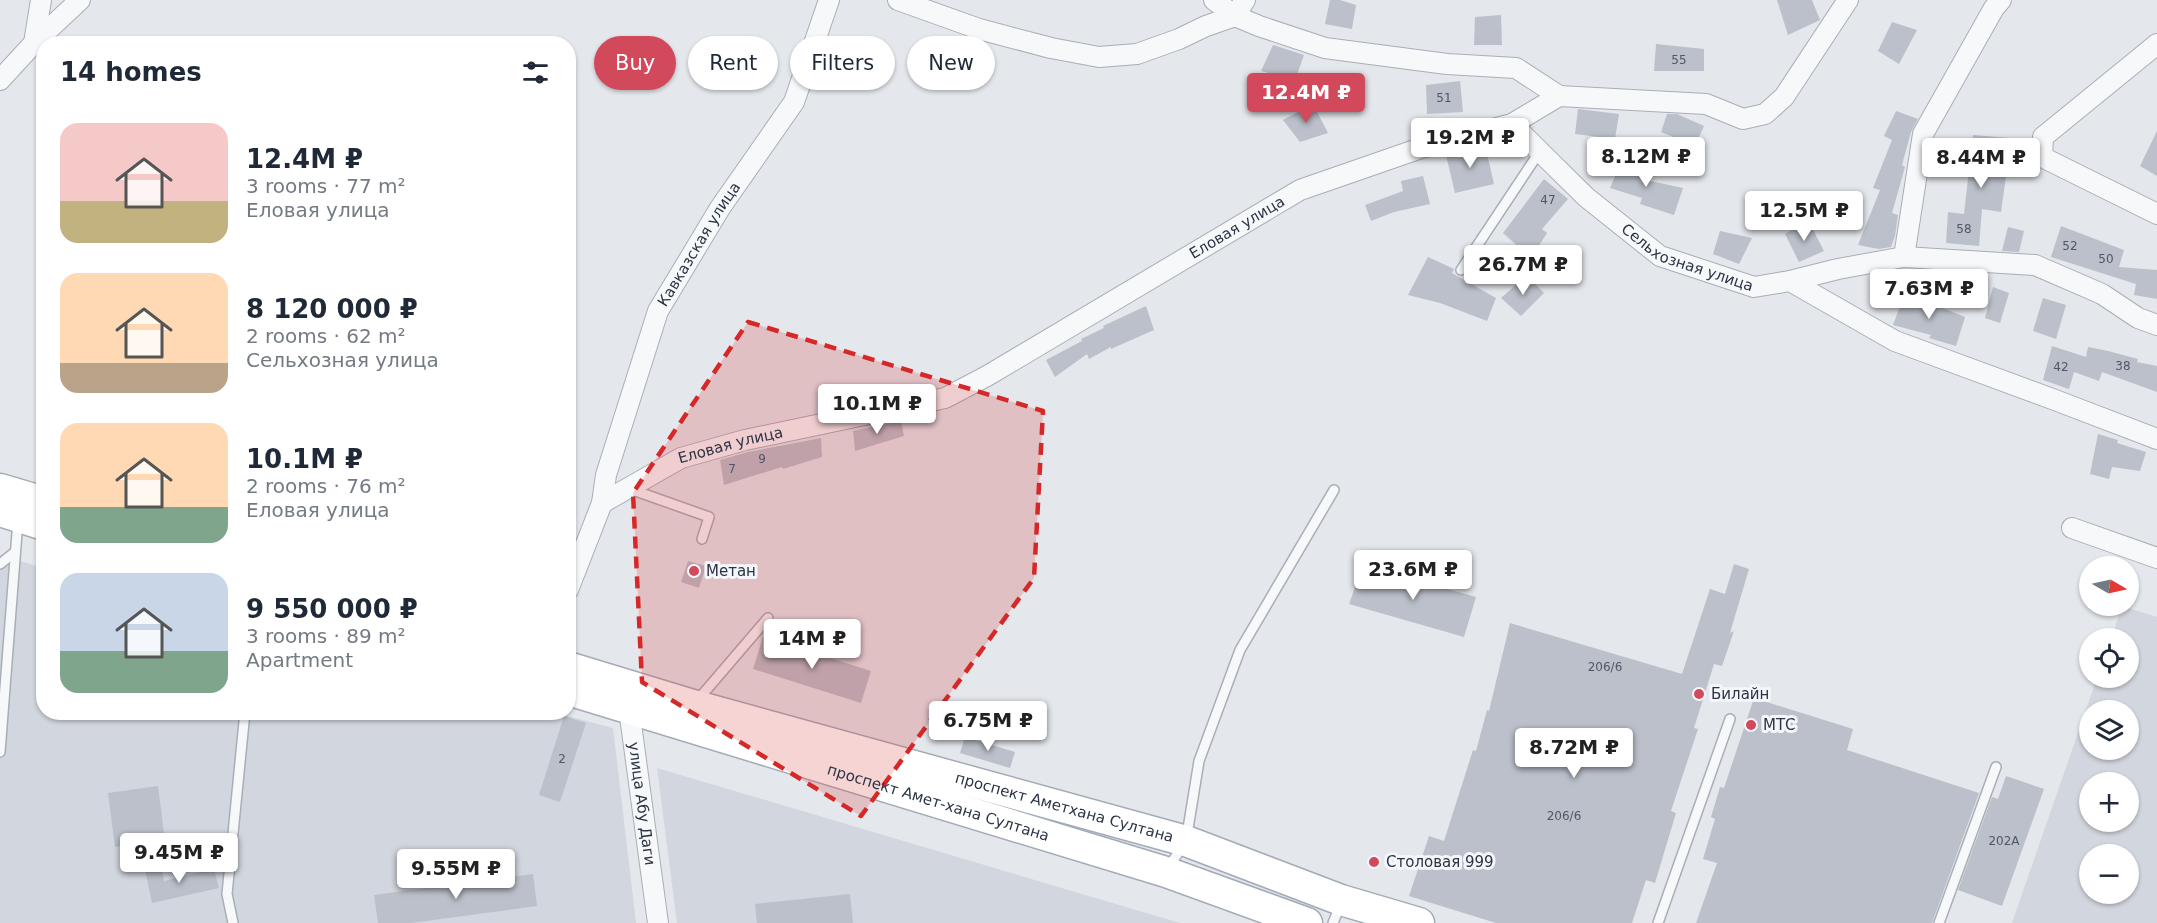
<!DOCTYPE html>
<html lang="en">
<head>
<meta charset="utf-8">
<style>
  :root { --surface:#fff; --page:#f6f6f7; --text:#1f2937; --muted:#747a83; --accent:#d1495b }
  body { margin:0; font-family:"DejaVu Sans",sans-serif; background:var(--page); color:var(--text); height:100vh; display:flex; flex-direction:column; font-size:22px; white-space:nowrap }
  * { box-sizing:border-box; margin:0 }
  p { font-size:20px; color:var(--muted) }
  .icon { flex:none; width:33px; height:33px; fill:none; stroke:currentColor; stroke-width:2; stroke-linecap:round; stroke-linejoin:round }
  .map { position:relative; flex:1; overflow:hidden }
  .sheet { position:absolute; left:36px; top:36px; width:540px; height:684px; display:flex; flex-direction:column; background:var(--surface); border-radius:24px; box-shadow:0 2px 4px #0004 }
  .sheet>* { flex:none }
  .banner { position:absolute; left:594px; top:36px; width:570px; height:54px; display:flex; gap:12px }
  .needle { width:39px; rotate:99deg }
  .controls { position:absolute; left:2079px; top:556px; display:grid; gap:12px }
  .controls a { display:grid; place-items:center; width:60px; height:60px; border-radius:50%; background:var(--surface); box-shadow:0 2px 4px #0004; font-size:30px }
  .price { position:absolute; translate:-50% -51px; padding:0 14px; border-radius:6px; background:#fff; color:#222; font-size:20px; line-height:39px; filter:drop-shadow(0 2px 3px #0008) }
  .price::after { content:''; position:absolute; left:50%; top:36px; width:18px; height:14px; margin-left:-9px; background:inherit; clip-path:polygon(0 0,100% 0,50% 100%) }
  .price.current { background:var(--accent); color:#fff }
  ul { padding:0; list-style:none }
  li { display:flex; align-items:center; gap:18px; height:150px; padding:0 24px }
  li span { display:grid; place-items:center; flex:none; width:168px; height:120px; border-radius:18px; color:#555 }
  li>.icon { margin-inline-start:auto }
  span .icon { width:72px; height:72px; fill:#fffc; stroke-width:1 }
  li b { font-size:26px }
  h2 { display:flex; justify-content:space-between; align-items:center; height:72px; padding:0 24px; font-size:26px }
  .chip { padding:0 21px; border-radius:27px; background:var(--surface); box-shadow:0 2px 4px #0004; font-size:21px; line-height:54px }
  .chip.current { background:var(--accent); color:#fff }
  .map>svg:first-child { display:block }
  .built { fill:#d2d6de; fill-rule:evenodd }
  .building { fill:#bbc0ca }
  .lines { fill:none; stroke-linecap:round; stroke-linejoin:round }
  .lane-casing { stroke:#a9aeb7; stroke-width:12 }
  .street-casing { stroke:#a9aeb7; stroke-width:22 }
  .primary-casing { stroke:#a3abb8; stroke-width:33 }
  .lane { stroke:#f7f8fa; stroke-width:9 }
  .street { stroke:#f7f8fa; stroke-width:20 }
  .primary { stroke:#fff; stroke-width:30 }
  .marked { fill:#d62828; fill-opacity:0.2; stroke:#d62828; stroke-width:4.5; stroke-dasharray:12 8; stroke-linejoin:round }
  .poi-dot { fill:#d1495b; stroke:#f4f6f9; stroke-width:2 }
  .labels { text-anchor:middle; stroke-width:6; stroke-linejoin:round; paint-order:stroke }
  .number-label { font-size:12px; fill:#4f5766 }
  .street-label { font-size:15px; fill:#2b3445; stroke:#f4f6f9 }
  .poi-label { font-size:15px; fill:#2b3445; stroke:#f4f6f9; text-anchor:start }
</style>
</head>
<body>
<div class="map">
<svg width="2157" height="923" viewBox="0 0 2157 923">
  <rect width="100%" height="100%" fill="#e4e7ec"/>
  <g class="built">
    <polygon points="0,555 43,568 44,712 552,712 613,728 636,923 0,923"/>
    <path d="M 2122,606 L 2157,617 L 2157,923 L 2012,923 L 2097,678 L 2128,678 L 2128,639 L 2111,639 ZM 2090,711 L 2128,711 L 2128,750 L 2090,750 ZM 2090,783 L 2128,783 L 2128,822 L 2090,822 ZM 2090,855 L 2128,855 L 2128,894 L 2090,894 Z"/>
    <polygon points="657,768 1180,923 677,923"/>
  </g>
  <g class="building">
    <polygon points="1330,0 1340,0 1356,5 1352,29 1325,24"/>
    <polygon points="1777,0 1812,0 1820,20 1788,35"/>
    <polygon points="1501,15 1502,45 1474,45 1475,17"/>
    <polygon points="1892,22 1917,30 1899,64 1878,51"/>
    <polygon points="1656,44 1704,49 1704,71 1654,71"/>
    <polygon points="1273,45 1304,55 1295,80 1261,71"/>
    <polygon points="1460,81 1463,112 1427,114 1426,85"/>
    <polygon points="1313,104 1328,133 1300,142 1283,120"/>
    <polygon points="1578,109 1619,114 1615,139 1575,134"/>
    <polygon points="1896,111 1918,119 1911,132 1902,165 1905,167 1892,213 1898,215 1895,236 1891,247 1879,249 1858,245 1880,190 1873,188 1892,140 1884,136"/>
    <polygon points="1667,114 1677,114 1704,126 1695,146 1661,132"/>
    <polygon points="2157,131 2157,176 2140,166"/>
    <polygon points="1973,135 2009,138 2007,169 2001,212 1982,209 1979,246 1946,243 1948,212 1964,214"/>
    <polygon points="1485,145 1494,184 1455,193 1446,155"/>
    <polygon points="1623,158 1647,164 1641,179 1683,188 1674,215 1640,204 1642,198 1610,188"/>
    <polygon points="1423,176 1430,204 1394,212 1371,221 1365,205 1403,191 1401,181"/>
    <polygon points="1544,179 1568,199 1542,229 1547,233 1531,258 1503,233"/>
    <polygon points="1808,220 1824,251 1799,262 1785,234"/>
    <polygon points="2061,226 2124,250 2119,267 2157,270 2157,299 2134,295 2136,284 2051,257"/>
    <polygon points="2008,227 2024,231 2019,252 2002,251"/>
    <polygon points="1720,231 1752,238 1739,264 1713,254"/>
    <polygon points="1428,257 1454,269 1452,273 1496,298 1487,321 1440,303 1408,295"/>
    <polygon points="1527,275 1544,293 1521,316 1501,298"/>
    <polygon points="1993,287 2009,293 2000,323 1985,318"/>
    <polygon points="1905,293 1965,317 1956,346 1929,338 1931,335 1893,325"/>
    <polygon points="2043,298 2066,305 2056,339 2033,331"/>
    <polygon points="1146,306 1154,330 1111,349 1111,347 1089,359 1087,354 1055,377 1046,360 1082,341 1081,339 1104,328 1103,326"/>
    <polygon points="2052,346 2086,357 2088,347 2108,351 2138,359 2137,362 2157,366 2157,392 2102,372 2099,381 2074,372 2069,389 2043,380"/>
    <polygon points="901,421 904,436 855,451 853,431"/>
    <polygon points="2098,434 2118,440 2117,443 2146,452 2140,471 2112,467 2109,479 2090,474"/>
    <polygon points="821,438 822,457 783,469 782,467 724,485 720,460 748,452"/>
    <polygon points="688,561 706,566 699,588 681,582"/>
    <polygon points="1734,564 1749,569 1730,633 1734,631 1722,666 1714,664 1694,728 1698,729 1671,811 1676,813 1655,883 1646,880 1632,923 1496,923 1409,896 1429,836 1444,841 1473,750 1476,751 1487,710 1489,711 1510,623 1682,674 1710,589 1725,594"/>
    <polygon points="1363,565 1476,597 1464,637 1349,604"/>
    <polygon points="763,637 871,671 861,703 753,669"/>
    <polygon points="1754,698 1853,729 1847,750 1979,793 1932,923 1696,923 1717,863 1703,859 1715,819 1711,817 1720,787 1724,788"/>
    <polygon points="564,716 586,723 560,802 539,795"/>
    <polygon points="965,737 1015,752 1010,768 960,753"/>
    <polygon points="2006,776 2044,789 2002,906 1958,890 1992,797 1998,799"/>
    <polygon points="158,786 165,841 115,847 108,793"/>
    <polygon points="161,866 164,881 214,869 219,888 152,903 145,870"/>
    <polygon points="533,874 537,906 411,923 378,923 374,895"/>
    <polygon points="850,894 853,923 757,923 755,904"/>
  </g>
  <g class="lines">
    <defs>
      <g id="lane">
        <polyline points="1461,270 1540,151"/>
        <polyline points="630,489 709,517 702,539"/>
        <polyline points="0,564 15,552"/>
        <polyline points="696,702 768,618"/>
        <polyline points="0,752 18,520"/>
        <polyline points="1168,868 1186,841 1199,761 1240,650 1334,490"/>
        <polyline points="233,923 227,894 245,712"/>
        <polyline points="1333,923 1341,903"/>
        <polyline points="1658,923 1730,719"/>
        <polyline points="1939,923 1996,767"/>
      </g>
      <g id="street">
        <polyline points="898,0 979,29 1051,48 1099,57 1137,54 1179,39 1206,26 1235,16"/>
        <polyline points="1214,0 1235,16 1259,26 1325,48 1447,64 1516,68 1559,96"/>
        <polyline points="1235,16 1245,0"/>
        <polyline points="34,43 41,0"/>
        <polyline points="2157,44 2043,137 2042,157 2157,214"/>
        <polyline points="0,80 34,43 80,0"/>
        <path id="s1" d="M 1512,124 L 1586,197 L 1660,256 L 1754,287 L 1790,281 L 1895,341 L 2055,400 L 2157,439"/>
        <polyline points="1904,257 1923,134 1994,8 2001,0"/>
        <polyline points="1790,281 1838,269 1904,257 2035,265 2102,294 2138,318 2157,325"/>
        <path id="s2" d="M 602,503 L 681,458 L 745,440 L 945,398 L 987,376 L 1300,190 L 1421,148 L 1512,124 L 1559,96 L 1706,104 L 1743,119 L 1765,114 L 1784,97 L 1848,0"/>
        <polyline points="2072,528 2157,558"/>
        <path id="s3" d="M 568,590 L 602,503 L 606,475 L 658,311 L 720,208 L 794,102 L 829,0"/>
        <path id="s4" d="M 634,701 L 629,709 L 658,923"/>
      </g>
      <g id="primary">
        <polyline points="0,489 44,502"/>
        <polyline points="0,511 44,525"/>
        <path id="s5" d="M 568,667 L 693,705 L 1186,841 L 1341,900 L 1419,923"/>
        <path id="s6" d="M 568,690 L 1166,872 L 1307,923"/>
      </g>
    </defs>
    <use href="#lane" class="lane-casing"/>
    <use href="#street" class="street-casing"/>
    <use href="#primary" class="primary-casing"/>
    <use href="#lane" class="lane"/>
    <use href="#street" class="street"/>
    <use href="#primary" class="primary"/>
  </g>
  <path class="marked" d="M 748,322 L 1043,411 L 1034,578 L 861,816 L 642,682 L 633,493 Z"/>
  <g class="poi-dot">
    <circle cx="694" cy="571" r="6"/>
    <circle cx="1699" cy="694" r="6"/>
    <circle cx="1751" cy="725" r="6"/>
    <circle cx="1374" cy="862" r="6"/>
  </g>
  <g class="labels">
    <g class="number-label">
      <text x="1679" y="64">55</text>
      <text x="1444" y="102">51</text>
      <text x="1548" y="204">47</text>
      <text x="1964" y="233">58</text>
      <text x="2070" y="250">52</text>
      <text x="2106" y="263">50</text>
      <text x="2123" y="370">38</text>
      <text x="2061" y="371">42</text>
      <text x="762" y="463">9</text>
      <text x="732" y="473">7</text>
      <text x="1605" y="671">206/6</text>
      <text x="562" y="763">2</text>
      <text x="1564" y="820">206/6</text>
      <text x="2004" y="845">202А</text>
    </g>
    <g class="street-label">
      <text dy="5" stroke="none"><textPath href="#s2" startOffset="700">Еловая улица</textPath></text>
      <text dy="5" stroke="none"><textPath href="#s3" startOffset="372">Кавказская улица</textPath></text>
      <text dy="5" stroke="none"><textPath href="#s1" startOffset="224">Сельхозная улица</textPath></text>
      <text dy="5" stroke="none"><textPath href="#s2" startOffset="142">Еловая улица</textPath></text>
      <text dy="5" stroke="none"><textPath href="#s6" startOffset="387">проспект Амет-хана Султана</textPath></text>
      <text dy="5" stroke="none"><textPath href="#s4" startOffset="105">улица Абу Даги</textPath></text>
      <text dy="5" stroke="none"><textPath href="#s5" startOffset="516">проспект Аметхана Султана</textPath></text>
    </g>
    <g class="poi-label">
      <text x="706" y="576">Метан</text>
      <text x="1711" y="699">Билайн</text>
      <text x="1763" y="730">МТС</text>
      <text x="1386" y="867">Столовая 999</text>
    </g>
  </g>
</svg>
<div class="controls">
<a><svg class="needle" viewBox="-14 -14 28 28"><path d="M0-13l5 13h-10z" fill="#e53935"/><path d="M0 13l5-13h-10z" fill="#747a83"/></svg></a>
<a><svg class="icon" aria-label="locate" viewBox="0 0 24 24"><circle cx="12" cy="12" r="6"/><path d="M12 2v4M12 18v4M2 12h4M18 12h4"/></svg></a>
<a><svg class="icon" aria-label="layers" viewBox="0 0 24 24"><path d="M12 4l9 5-9 5-9-5zM3 14l9 5 9-5"/></svg></a>
<a>+</a>
<a>−</a>
</div>
<b class="price current" style="left:1306px;top:124px">12.4M ₽</b>
<b class="price" style="left:1470px;top:169px">19.2M ₽</b>
<b class="price" style="left:1646px;top:188px">8.12M ₽</b>
<b class="price" style="left:1981px;top:189px">8.44M ₽</b>
<b class="price" style="left:1804px;top:242px">12.5M ₽</b>
<b class="price" style="left:1523px;top:296px">26.7M ₽</b>
<b class="price" style="left:1929px;top:320px">7.63M ₽</b>
<b class="price" style="left:877px;top:435px">10.1M ₽</b>
<b class="price" style="left:1413px;top:601px">23.6M ₽</b>
<b class="price" style="left:812px;top:670px">14M ₽</b>
<b class="price" style="left:988px;top:752px">6.75M ₽</b>
<b class="price" style="left:1574px;top:779px">8.72M ₽</b>
<b class="price" style="left:179px;top:884px">9.45M ₽</b>
<b class="price" style="left:456px;top:900px">9.55M ₽</b>
<div class="banner">
<a class="chip current">Buy</a>
<a class="chip">Rent</a>
<a class="chip">Filters</a>
<a class="chip">New</a>
</div>
<section class="sheet">
<h2>14 homes<svg class="icon" aria-label="filters" viewBox="0 0 24 24"><path d="M4 7h16M4 17h16"/><circle cx="9" cy="7" r="2"/><circle cx="15" cy="17" r="2"/></svg></h2>
<ul>
<li><span style="background:linear-gradient(#f6c9c9 65%,#c2b280 0)"><svg class="icon" aria-label="home" viewBox="0 0 24 24"><path d="M3 11l9-7 9 7M6 9v11h12V9"/></svg></span><div><b>12.4M ₽</b><p>3 rooms · 77 m²</p><p>Еловая улица</p></div></li>
<li><span style="background:linear-gradient(#ffd9b3 75%,#b9a48a 0)"><svg class="icon" aria-label="home" viewBox="0 0 24 24"><path d="M3 11l9-7 9 7M6 9v11h12V9"/></svg></span><div><b>8 120 000 ₽</b><p>2 rooms · 62 m²</p><p>Сельхозная улица</p></div></li>
<li><span style="background:linear-gradient(#ffd9b3 70%,#7fa58c 0)"><svg class="icon" aria-label="home" viewBox="0 0 24 24"><path d="M3 11l9-7 9 7M6 9v11h12V9"/></svg></span><div><b>10.1M ₽</b><p>2 rooms · 76 m²</p><p>Еловая улица</p></div></li>
<li><span style="background:linear-gradient(#c9d6e8 65%,#7fa58c 0)"><svg class="icon" aria-label="home" viewBox="0 0 24 24"><path d="M3 11l9-7 9 7M6 9v11h12V9"/></svg></span><div><b>9 550 000 ₽</b><p>3 rooms · 89 m²</p><p>Apartment</p></div></li>
</ul>
</section>
</div>
</body>
</html>
